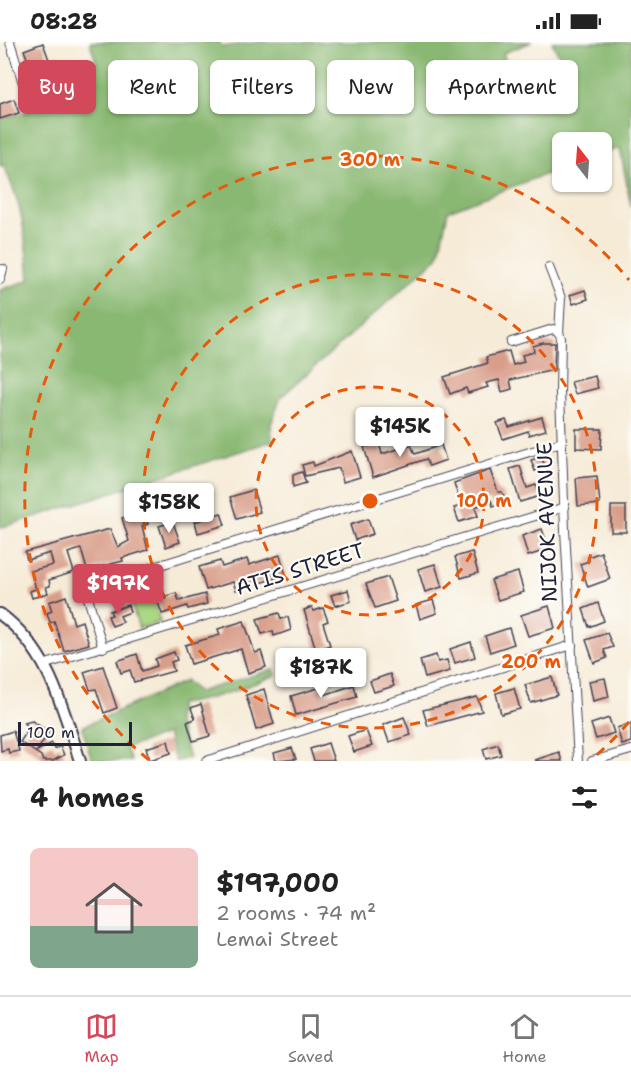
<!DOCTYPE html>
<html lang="en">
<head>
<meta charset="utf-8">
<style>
  :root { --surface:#fff; --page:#f2f2f2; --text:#222; --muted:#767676; --line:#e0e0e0; --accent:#d1495b }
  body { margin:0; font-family:"Shantell Sans",sans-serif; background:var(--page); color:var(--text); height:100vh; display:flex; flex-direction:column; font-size:22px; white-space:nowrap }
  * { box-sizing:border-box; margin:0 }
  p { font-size:20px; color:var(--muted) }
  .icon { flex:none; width:33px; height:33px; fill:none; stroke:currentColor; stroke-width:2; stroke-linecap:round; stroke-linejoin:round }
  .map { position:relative; height:719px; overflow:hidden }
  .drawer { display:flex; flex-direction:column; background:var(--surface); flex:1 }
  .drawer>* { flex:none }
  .guide { position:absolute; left:18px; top:18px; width:596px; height:54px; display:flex; gap:12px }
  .needle { width:39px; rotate:343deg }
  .buttons { position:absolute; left:552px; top:90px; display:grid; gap:12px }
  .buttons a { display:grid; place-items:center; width:60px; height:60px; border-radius:9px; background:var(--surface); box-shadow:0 2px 4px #0004; font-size:30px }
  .scale { position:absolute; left:18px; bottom:15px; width:114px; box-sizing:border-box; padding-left:6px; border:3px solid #22223b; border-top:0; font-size:16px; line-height:21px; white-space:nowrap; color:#22223b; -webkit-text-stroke:4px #fdfcf7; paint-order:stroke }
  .price { position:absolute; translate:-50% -51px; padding:0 14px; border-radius:6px; background:#fff; color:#222; font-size:20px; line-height:39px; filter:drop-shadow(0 2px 3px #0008) }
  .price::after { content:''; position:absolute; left:50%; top:36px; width:18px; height:14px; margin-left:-9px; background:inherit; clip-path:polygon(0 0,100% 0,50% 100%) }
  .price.active { background:var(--accent); color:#fff }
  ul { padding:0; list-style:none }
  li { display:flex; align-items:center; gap:18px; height:150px; padding:0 30px }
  li span { display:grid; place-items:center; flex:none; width:168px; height:120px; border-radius:9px; color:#555 }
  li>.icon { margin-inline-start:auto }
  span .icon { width:72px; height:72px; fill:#fffc; stroke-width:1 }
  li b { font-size:26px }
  h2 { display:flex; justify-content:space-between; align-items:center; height:72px; padding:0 30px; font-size:26px }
  .chip { padding:0 21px; border-radius:9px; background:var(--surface); box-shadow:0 2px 4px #0004; font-size:21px; line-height:54px }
  .chip.active { background:var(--accent); color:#fff }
  .status { display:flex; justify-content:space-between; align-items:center; height:42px; padding:0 30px; background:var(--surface); direction:ltr }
  .status svg { height:16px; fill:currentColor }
  .menu { display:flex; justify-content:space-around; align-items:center; height:84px; border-top:2px solid var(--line); background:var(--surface); font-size:16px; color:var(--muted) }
  .menu a { display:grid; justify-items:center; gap:3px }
  .menu .active { color:var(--accent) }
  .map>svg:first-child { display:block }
  .green { fill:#acd884; stroke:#677d60; stroke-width:1.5 }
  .forest { fill:#89b872; stroke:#566d56; stroke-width:1.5 }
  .building { fill:#d99e8a }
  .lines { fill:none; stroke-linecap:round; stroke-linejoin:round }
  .minor-casing { stroke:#424052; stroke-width:10 }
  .secondary-casing { stroke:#424052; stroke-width:14 }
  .minor { stroke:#fff; stroke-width:8 }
  .secondary { stroke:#fff; stroke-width:10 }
  .ring { fill:none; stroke:#e8590c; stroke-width:3; stroke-dasharray:10 8 }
  .labels { text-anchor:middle; stroke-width:4.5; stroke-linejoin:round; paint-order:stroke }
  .street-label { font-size:21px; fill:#22223b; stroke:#fdfcf7 }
  .centre { fill:#e8590c; stroke:#fdfcf7; stroke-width:3 }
  .ring-label { font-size:18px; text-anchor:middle; font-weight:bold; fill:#e8590c; stroke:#fdfcf7; stroke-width:4.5; stroke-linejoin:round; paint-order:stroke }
</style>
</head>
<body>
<div class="status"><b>08:28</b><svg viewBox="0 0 49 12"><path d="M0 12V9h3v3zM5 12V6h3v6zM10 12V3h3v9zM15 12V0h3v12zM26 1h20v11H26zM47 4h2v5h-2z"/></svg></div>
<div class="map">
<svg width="631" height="719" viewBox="0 0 631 719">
  <rect width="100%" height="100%" fill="#fdfcf7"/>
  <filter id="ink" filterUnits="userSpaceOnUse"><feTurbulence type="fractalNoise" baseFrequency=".0167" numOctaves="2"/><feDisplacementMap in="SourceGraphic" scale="12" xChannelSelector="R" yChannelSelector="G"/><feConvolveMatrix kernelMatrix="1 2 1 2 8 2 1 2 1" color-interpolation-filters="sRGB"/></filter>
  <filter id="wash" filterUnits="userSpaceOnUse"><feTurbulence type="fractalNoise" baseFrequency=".008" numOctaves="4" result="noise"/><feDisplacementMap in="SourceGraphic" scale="24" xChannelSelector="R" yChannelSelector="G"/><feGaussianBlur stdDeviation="1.35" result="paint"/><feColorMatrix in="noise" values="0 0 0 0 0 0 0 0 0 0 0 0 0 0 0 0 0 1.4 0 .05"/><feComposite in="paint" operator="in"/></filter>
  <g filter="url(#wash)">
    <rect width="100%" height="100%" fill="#f6ebd7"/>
    <polygon class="green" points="150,547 160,580 139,586 129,554"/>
    <g class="forest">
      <path d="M 90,0 L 220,0 L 222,5 L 259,0 L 532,0 L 503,11 L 521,60 L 571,36 L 552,0 L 631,0 L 631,164 L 620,106 L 602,112 L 602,100 L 562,100 L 562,126 L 448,169 L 438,215 L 281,355 L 271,382 L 272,399 L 0,486 L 0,248 L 29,238 C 25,192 24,166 3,123 L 0,124 L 0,77 L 75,56 L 96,20 Z"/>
      <path d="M 274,627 L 276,633 C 244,646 213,658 179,662 L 177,678 L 189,716 L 175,719 L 167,692 L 126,706 L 131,719 L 92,719 L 82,685 L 186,639 L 198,650 Z"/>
    </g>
    <g id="blocks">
      <g class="building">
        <polygon points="43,1 57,40 60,39 65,54 37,62 33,47 38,46 24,8"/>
        <polygon points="548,25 555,41 532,51 525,35"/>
        <polygon points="14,57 19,71 0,77 0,62"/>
        <polygon points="585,248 588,257 573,262 570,253"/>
        <polygon points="543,301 555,301 554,328 510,338 512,347 502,350 499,338 486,341 488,345 468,351 466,346 450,352 444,335 488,321 486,315 509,309 513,323 524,320 522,313 534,310 533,304"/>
        <polygon points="595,334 598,346 575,352 571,340"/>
        <polygon points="542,375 546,388 529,393 528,389 503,397 497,381 506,378 509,385"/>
        <polygon points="576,387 602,387 601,407 576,406"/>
        <polygon points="379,401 382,412 411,403 415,412 441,403 446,418 429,424 426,417 373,435 364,405"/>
        <polygon points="352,409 360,435 343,440 339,426 305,434 302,423 313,420 314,424"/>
        <polygon points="542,415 545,426 535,429 531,418"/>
        <polygon points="520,424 527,446 536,443 540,454 520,460 510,427"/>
        <polygon points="490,428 498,450 502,450 506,459 493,464 491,458 475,465 478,474 459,480 454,466 461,464 454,441"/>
        <polygon points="302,430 306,441 293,445 293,433"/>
        <polygon points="597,434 600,462 578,464 576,436"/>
        <polygon points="253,448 260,470 237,477 230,455"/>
        <rect x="611" y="464" width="15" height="26"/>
        <polygon points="144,469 148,482 142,484 148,508 122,516 123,519 87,528 81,507 68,511 74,530 49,538 50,544 46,545 48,551 32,556 30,549 36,547 31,529 53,523 50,511 27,518 25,510 110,487 118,505 129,499 122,476"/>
        <polygon points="221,471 225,483 198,491 195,480"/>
        <polygon points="368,477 373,492 355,498 350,483"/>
        <polygon points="173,480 180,500 166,505 159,484"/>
        <polygon points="542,487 549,507 528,514 522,494"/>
        <polygon points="472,510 478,531 461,536 455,515"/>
        <polygon points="601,510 610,537 588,545 580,522 589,519 588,515"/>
        <polygon points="280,513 286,533 236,548 233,540 206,548 199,525 220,519 222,525 247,517 249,523"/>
        <polygon points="435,522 442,545 425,550 418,527"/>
        <polygon points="518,530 524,550 498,558 491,538"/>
        <polygon points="388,535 396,559 375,566 366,542"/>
        <polygon points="348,548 351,559 335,564 331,553"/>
        <polygon points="176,551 179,559 205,552 207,562 188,567 187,564 162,572 157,557"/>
        <polygon points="66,554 74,582 82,579 89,602 64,609 54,579 50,581 47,571 52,569 49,560"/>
        <polygon points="433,558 437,571 420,577 416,563"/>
        <polygon points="598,561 604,579 589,585 583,567"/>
        <polygon points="128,563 130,570 120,574 123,580 112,584 108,574 112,573 110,569"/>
        <polygon points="549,564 555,586 528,594 521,573"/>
        <polygon points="312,565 314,569 323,566 328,579 323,581 330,603 316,608 304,568"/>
        <polygon points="279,571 281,577 288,575 291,588 274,594 273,589 262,592 257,577"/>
        <polygon points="244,579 255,611 261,609 266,625 248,631 241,607 191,622 185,603 220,593 218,587"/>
        <polygon points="509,586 514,602 490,610 485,594"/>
        <polygon points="607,591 613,605 604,608 607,616 594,621 586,598"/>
        <polygon points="471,600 475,615 455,621 450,607"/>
        <polygon points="174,610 177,618 171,620 174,629 134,640 130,628 121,631 117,619 137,612 142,629 157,624 155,617"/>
        <polygon points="436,613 438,620 447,618 450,629 425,636 420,618"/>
        <polygon points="103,624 117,666 104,671 96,647 90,648 84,630"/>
        <polygon points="390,632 394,644 374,650 370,639"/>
        <polygon points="552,635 557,653 531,661 525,643"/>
        <polygon points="605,636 609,655 593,659 589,639"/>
        <polygon points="354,643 357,655 296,673 291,654 322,645 324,653"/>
        <polygon points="514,646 520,667 501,672 496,651"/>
        <polygon points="264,647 274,682 256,688 246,653"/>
        <polygon points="477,655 482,669 428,684 423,668"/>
        <polygon points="201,662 210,694 193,699 187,680 195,677 191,666"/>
        <polygon points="404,675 411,693 389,700 383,683"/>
        <polygon points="609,676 614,691 596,697 591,682"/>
        <polygon points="32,679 49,690 37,709 52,701 55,707 60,704 64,713 53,719 43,719 41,714 20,700 30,685 24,681"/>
        <polygon points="631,681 631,700 622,703 617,686"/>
        <polygon points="366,688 372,704 354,710 348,694"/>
        <polygon points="13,689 19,709 9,711 8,707 1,709 0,693"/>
        <polygon points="168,699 171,711 150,718 146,706"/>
        <polygon points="328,701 334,719 314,719 310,707"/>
        <polygon points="498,702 501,713 486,717 483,707"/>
        <polygon points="292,706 296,717 276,719 274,711"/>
        <polygon points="559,710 562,719 536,719 535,718"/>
      </g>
    </g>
  </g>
  <g filter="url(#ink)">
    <use href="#blocks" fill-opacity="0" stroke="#424052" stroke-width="1.5"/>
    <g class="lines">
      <defs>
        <g id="minor">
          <polyline points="10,0 30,63"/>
          <polyline points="549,225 561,256 559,291"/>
          <polyline points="0,238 3,227"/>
          <polyline points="511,300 553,287 559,290 561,296 560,351 565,488 578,719"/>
          <polyline points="103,606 85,546 562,400"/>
          <polyline points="46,622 565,465"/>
          <polyline points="206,719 572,603"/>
          <polyline points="592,719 631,708"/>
        </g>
        <path id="secondary" d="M 0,572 C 49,608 62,664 80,719"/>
      </defs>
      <use href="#minor" class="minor-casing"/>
      <use href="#secondary" class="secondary-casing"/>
      <use href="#minor" class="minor"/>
      <use href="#secondary" class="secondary"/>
    </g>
  </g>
  <g class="ring">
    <circle cx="370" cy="459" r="114"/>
    <circle cx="370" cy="459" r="227"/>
    <path d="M629 680A341 341 0 0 1 591 718M149 718A341 341 0 1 1 629 238"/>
  </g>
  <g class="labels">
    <g class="street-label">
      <text transform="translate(547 480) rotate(-92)" y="7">NIJOK AVENUE</text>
      <text transform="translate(300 527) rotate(-17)" y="7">ATIS STREET</text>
    </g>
  </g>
  <circle cx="370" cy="459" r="9" class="centre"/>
  <g class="ring-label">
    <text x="370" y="124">300 m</text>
    <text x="484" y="465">100 m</text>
    <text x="531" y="626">200 m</text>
  </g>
</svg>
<div class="buttons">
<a><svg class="needle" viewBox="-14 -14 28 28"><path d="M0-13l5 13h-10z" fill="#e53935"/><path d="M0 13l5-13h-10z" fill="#767676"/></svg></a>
</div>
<div class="scale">100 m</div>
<b class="price" style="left:400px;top:416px">$145K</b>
<b class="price" style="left:169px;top:492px">$158K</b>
<b class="price active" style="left:118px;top:573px">$197K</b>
<b class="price" style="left:321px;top:657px">$187K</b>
<div class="guide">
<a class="chip active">Buy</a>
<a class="chip">Rent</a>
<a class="chip">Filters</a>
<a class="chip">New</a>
<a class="chip">Apartment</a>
</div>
</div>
<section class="drawer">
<h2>4 homes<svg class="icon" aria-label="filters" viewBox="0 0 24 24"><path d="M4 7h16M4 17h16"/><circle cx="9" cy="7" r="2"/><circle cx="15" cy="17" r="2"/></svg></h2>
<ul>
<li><span style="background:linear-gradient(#f6c9c9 65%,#7fa58c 0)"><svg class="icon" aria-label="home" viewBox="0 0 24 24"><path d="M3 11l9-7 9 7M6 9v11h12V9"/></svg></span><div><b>$197,000</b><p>2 rooms · 74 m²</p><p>Lemai Street</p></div></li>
</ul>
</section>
<nav class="menu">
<a class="active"><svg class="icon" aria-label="map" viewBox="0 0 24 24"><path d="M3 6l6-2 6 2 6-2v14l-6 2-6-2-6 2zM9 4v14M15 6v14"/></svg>Map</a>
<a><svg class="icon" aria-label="saved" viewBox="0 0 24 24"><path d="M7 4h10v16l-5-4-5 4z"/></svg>Saved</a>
<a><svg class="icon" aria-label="home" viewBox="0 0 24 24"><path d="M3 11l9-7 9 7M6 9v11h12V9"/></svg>Home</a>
</nav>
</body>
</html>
